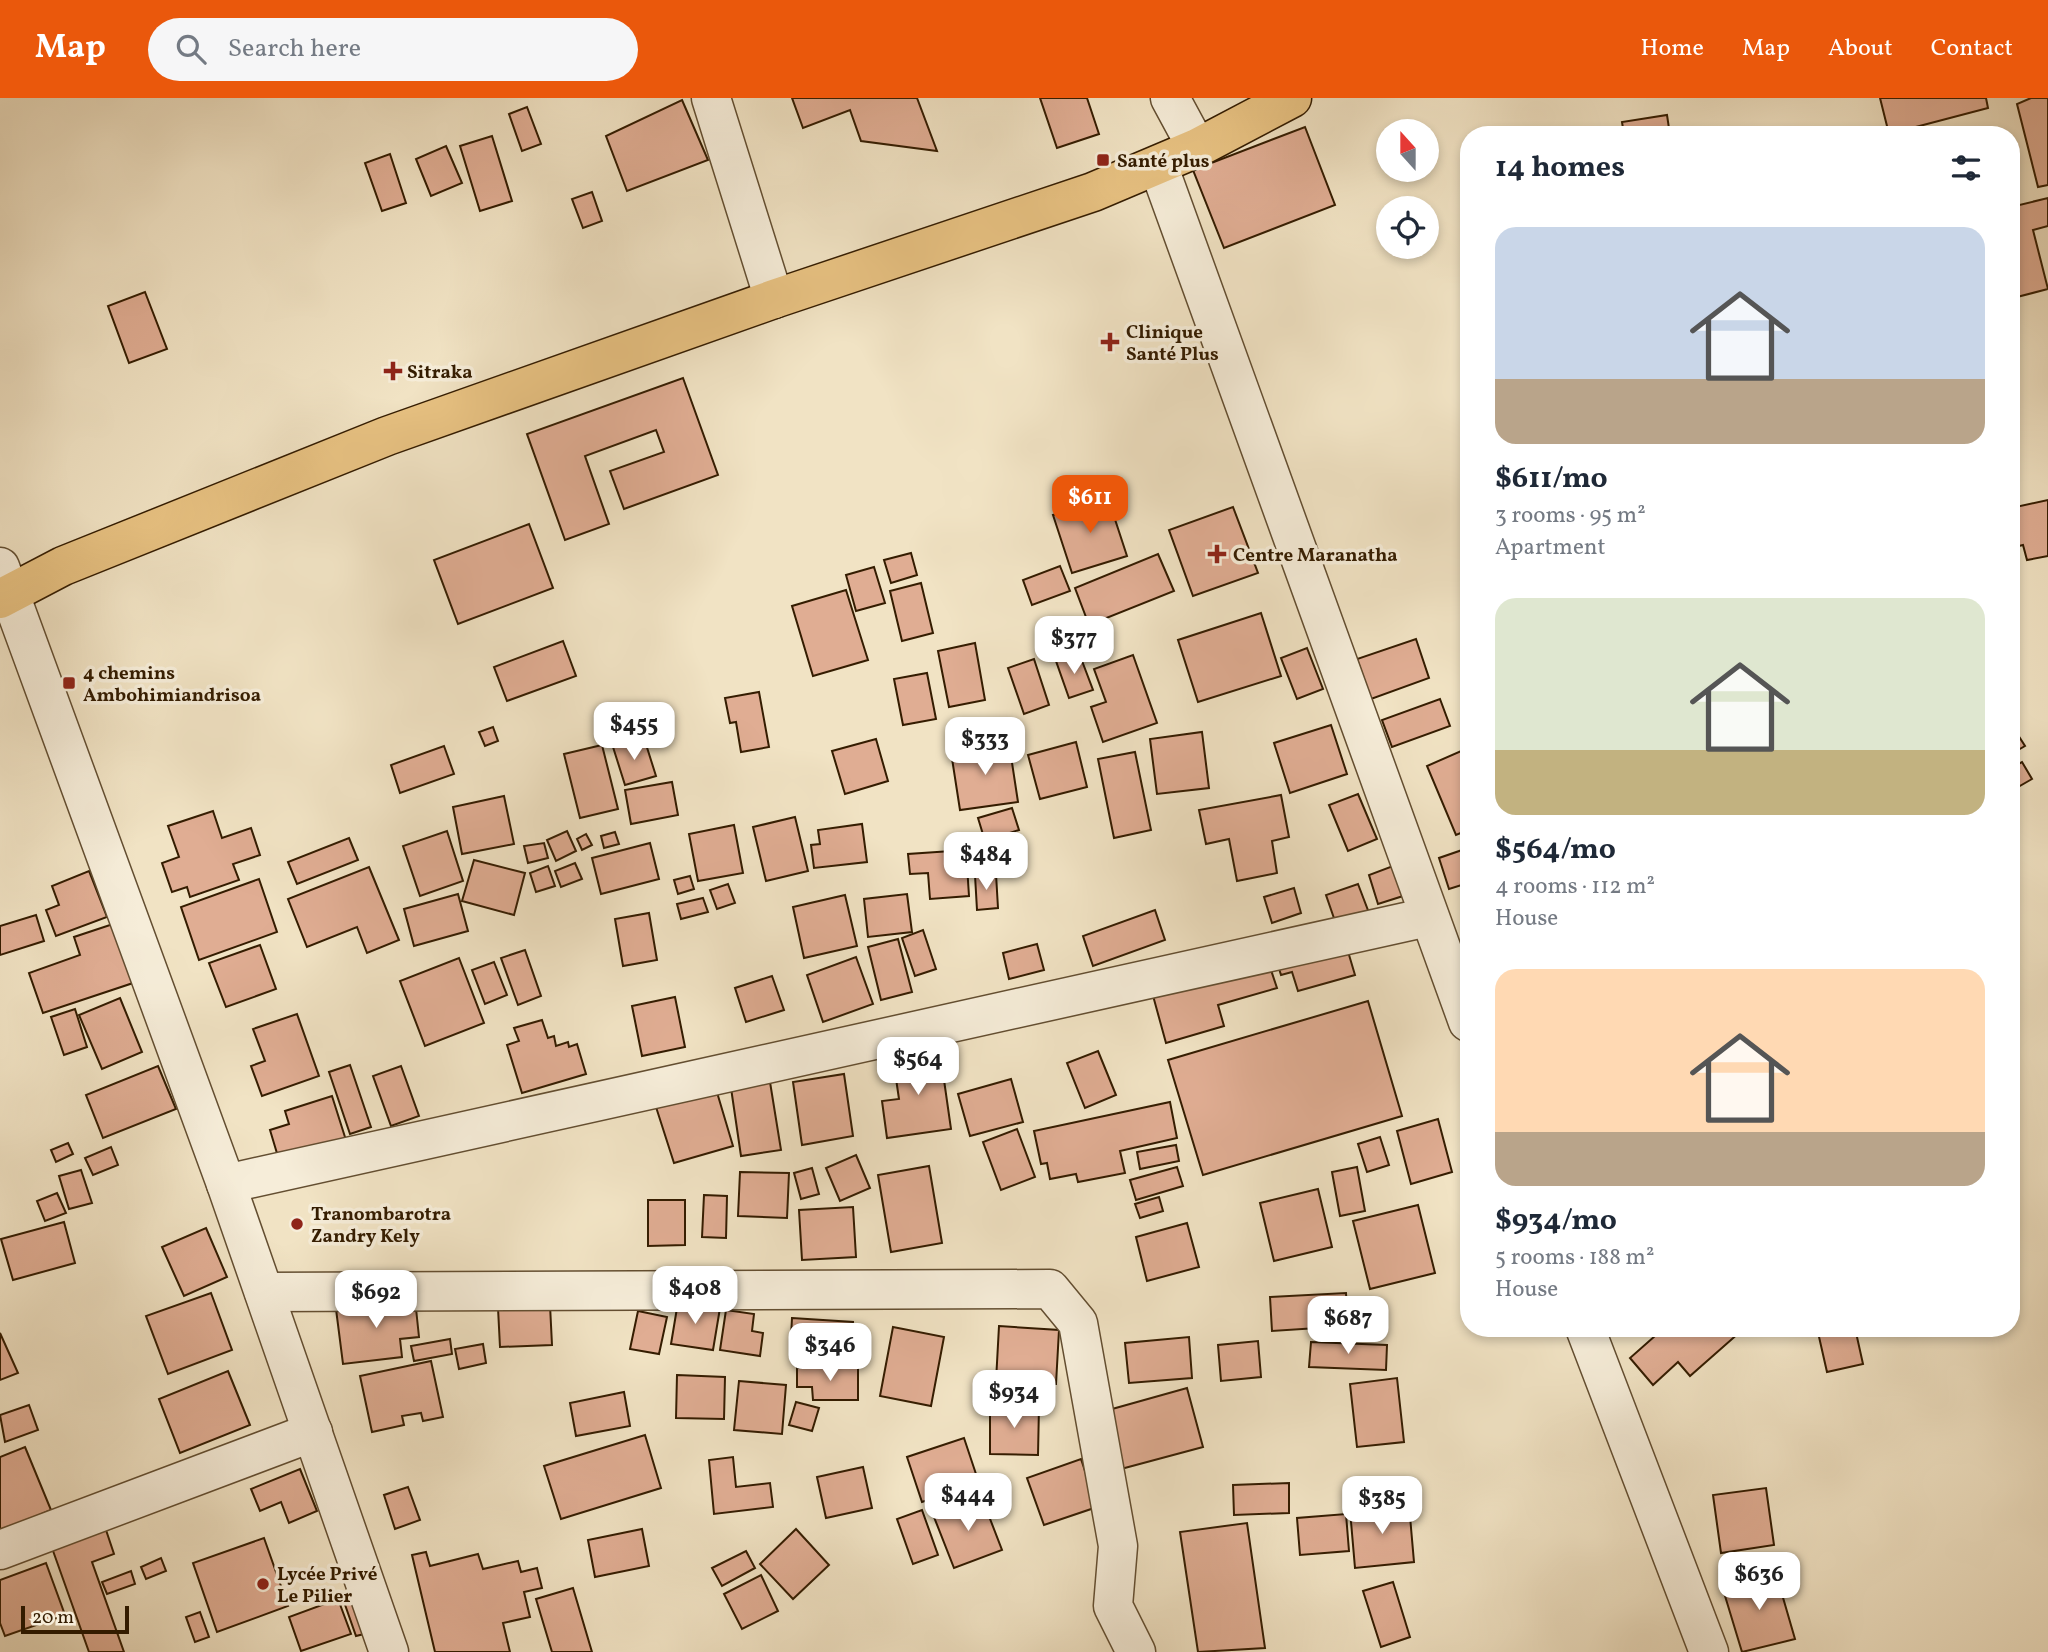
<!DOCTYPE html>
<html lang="en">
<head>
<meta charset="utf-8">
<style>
  :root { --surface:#fff; --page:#f6f6f7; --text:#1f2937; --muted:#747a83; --accent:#ea580c }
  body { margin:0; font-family:Vollkorn,serif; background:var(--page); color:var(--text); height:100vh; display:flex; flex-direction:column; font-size:26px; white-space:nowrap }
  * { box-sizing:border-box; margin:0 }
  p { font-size:23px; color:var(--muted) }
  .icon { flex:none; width:38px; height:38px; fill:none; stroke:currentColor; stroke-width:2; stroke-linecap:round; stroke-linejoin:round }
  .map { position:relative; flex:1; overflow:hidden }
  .sheet { position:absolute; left:1460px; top:28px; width:560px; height:1211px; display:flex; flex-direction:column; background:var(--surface); border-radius:28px; box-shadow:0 4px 10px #0003 }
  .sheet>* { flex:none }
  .needle { width:46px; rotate:339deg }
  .controls { position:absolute; left:1376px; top:21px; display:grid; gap:14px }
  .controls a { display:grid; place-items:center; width:63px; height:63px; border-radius:50%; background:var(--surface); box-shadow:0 4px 10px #0003; font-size:35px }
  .scale { position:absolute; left:21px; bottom:18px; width:108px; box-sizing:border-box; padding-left:7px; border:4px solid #341c00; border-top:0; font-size:19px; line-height:24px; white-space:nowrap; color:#341c00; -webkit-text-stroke:5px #f6edd9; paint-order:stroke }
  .price { position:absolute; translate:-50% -60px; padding:0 16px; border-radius:14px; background:#fff; color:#222; font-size:23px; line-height:46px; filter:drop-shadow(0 2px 4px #0008) }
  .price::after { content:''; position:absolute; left:50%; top:42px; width:21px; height:16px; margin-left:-10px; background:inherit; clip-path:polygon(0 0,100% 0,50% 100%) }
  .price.active { background:var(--accent); color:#fff }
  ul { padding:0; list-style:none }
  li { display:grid; align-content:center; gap:14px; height:371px; padding:0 35px }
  li span { display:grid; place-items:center; height:217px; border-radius:21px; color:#555 }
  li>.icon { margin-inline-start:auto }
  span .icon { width:126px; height:126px; fill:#fffc; stroke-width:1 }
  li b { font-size:30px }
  h2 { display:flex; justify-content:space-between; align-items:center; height:84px; padding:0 35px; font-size:30px }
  header { display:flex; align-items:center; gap:42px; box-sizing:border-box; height:98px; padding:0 35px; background:var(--accent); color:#fff }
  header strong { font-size:33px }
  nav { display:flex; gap:38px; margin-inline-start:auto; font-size:24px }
  .search { width:490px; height:63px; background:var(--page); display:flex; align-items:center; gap:18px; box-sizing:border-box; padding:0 24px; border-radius:38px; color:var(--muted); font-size:26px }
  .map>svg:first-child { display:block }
  .building { fill:#e0ad93; stroke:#341c00; stroke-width:2 }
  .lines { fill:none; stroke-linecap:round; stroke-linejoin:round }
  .minor-casing { stroke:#634e31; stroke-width:41 }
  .major-casing { stroke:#341c00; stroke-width:41 }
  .minor { stroke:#f6edd9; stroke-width:38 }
  .major { stroke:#e8c282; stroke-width:38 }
  .poi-dot { fill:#8f2418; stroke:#f6edd9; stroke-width:2.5 }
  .labels { text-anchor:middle; stroke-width:7; stroke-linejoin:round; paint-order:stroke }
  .poi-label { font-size:19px; font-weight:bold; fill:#341c00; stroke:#f6edd9; text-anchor:start }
</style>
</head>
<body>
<header>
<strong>Map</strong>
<div class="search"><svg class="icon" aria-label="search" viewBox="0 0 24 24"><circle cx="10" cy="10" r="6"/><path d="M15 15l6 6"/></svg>Search here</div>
<nav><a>Home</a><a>Map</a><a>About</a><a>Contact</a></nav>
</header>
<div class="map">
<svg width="2048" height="1554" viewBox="0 0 2048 1554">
  <rect width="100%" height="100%" fill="#f1e3c4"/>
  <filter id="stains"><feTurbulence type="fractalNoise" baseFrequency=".00286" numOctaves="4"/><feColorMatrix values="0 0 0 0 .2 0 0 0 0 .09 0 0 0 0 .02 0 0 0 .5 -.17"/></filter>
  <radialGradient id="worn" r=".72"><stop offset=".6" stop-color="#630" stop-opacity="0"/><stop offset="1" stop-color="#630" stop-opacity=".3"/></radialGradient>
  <g class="building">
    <polygon points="792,0 917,0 937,53 861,43 850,12 803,30"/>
    <polygon points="1040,0 1087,0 1099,36 1057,50"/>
    <polygon points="1880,0 1986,0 1988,10 1889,36"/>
    <polygon points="2031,0 2048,0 2048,87 2038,89 2017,6"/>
    <polygon points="682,2 708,62 627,93 606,38"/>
    <polygon points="527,9 541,46 522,53 509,16"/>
    <polygon points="1667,17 1670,37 1624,37 1622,24"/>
    <polygon points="1305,29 1335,107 1224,150 1193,72"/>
    <polygon points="492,38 512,103 480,113 460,48"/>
    <polygon points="446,48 462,85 431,98 416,61"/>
    <polygon points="390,56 406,105 382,113 365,65"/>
    <polygon points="592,94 602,123 583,130 572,101"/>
    <polygon points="2048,100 2048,128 2033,132 2048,191 2017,199 2011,177 2011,109"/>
    <polygon points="145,194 167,251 129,265 108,208"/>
    <polygon points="683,280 718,377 624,411 610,373 664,354 656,332 585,358 609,426 565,442 527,336"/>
    <polygon points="1108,400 1127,458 1072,475 1053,417"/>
    <polygon points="2048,402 2048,458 2027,462 2023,447 2011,450 2011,410"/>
    <polygon points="1233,409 1258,475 1193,498 1169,432"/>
    <polygon points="529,426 553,490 458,526 434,462"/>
    <polygon points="911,455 917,477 891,485 884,462"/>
    <polygon points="1158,456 1174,493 1089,527 1075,490"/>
    <polygon points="1060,468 1070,493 1032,507 1023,482"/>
    <polygon points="874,469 885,505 856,513 846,477"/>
    <polygon points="921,485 933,535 902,543 890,493"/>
    <polygon points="846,492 868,562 813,578 792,508"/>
    <polygon points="1261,515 1281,578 1198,604 1178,542"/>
    <polygon points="1416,541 1429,580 1371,601 1357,561"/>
    <polygon points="563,543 576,578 507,603 494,569"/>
    <polygon points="975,545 985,602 949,609 938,553"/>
    <polygon points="1307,550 1323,591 1297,601 1281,560"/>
    <polygon points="1079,555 1093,592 1069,600 1056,563"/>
    <polygon points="1133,557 1157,625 1103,644 1091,609 1106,604 1094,571"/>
    <polygon points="1034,561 1049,607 1024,616 1008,570"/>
    <polygon points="927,575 936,621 903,627 894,581"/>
    <polygon points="759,594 769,649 741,654 736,624 730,625 725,600"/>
    <polygon points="1440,601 1450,628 1392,649 1382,622"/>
    <polygon points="2011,626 2025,648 2011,656"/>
    <polygon points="1331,627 1347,676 1290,695 1274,645"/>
    <polygon points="493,629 498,643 485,648 479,634"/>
    <polygon points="1202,634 1209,690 1157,696 1150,641"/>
    <polygon points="644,640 656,678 625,687 613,649"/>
    <polygon points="876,641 888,683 845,696 832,653"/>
    <polygon points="1076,644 1087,689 1040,701 1028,657"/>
    <polygon points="1009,645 1018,704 960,712 951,654"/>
    <polygon points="602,647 618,711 580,720 564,656"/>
    <polygon points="444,648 454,676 400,695 391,667"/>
    <polygon points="1468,650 1468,732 1456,737 1427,668"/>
    <polygon points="1135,654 1151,732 1114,740 1098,661"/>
    <polygon points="2022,664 2032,681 2011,693 2011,670"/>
    <polygon points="672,684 678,717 631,726 625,692"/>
    <polygon points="1358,696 1377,741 1348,753 1329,707"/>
    <polygon points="1281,697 1289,739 1272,743 1277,775 1237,783 1229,741 1206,746 1199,712"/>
    <polygon points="504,698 514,746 462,756 453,709"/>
    <polygon points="1012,710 1019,732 985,743 978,720"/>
    <polygon points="213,713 222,740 251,730 260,757 233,766 239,782 190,799 187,789 172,794 162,765 179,759 168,728"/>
    <polygon points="795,719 808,773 766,783 753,729"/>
    <polygon points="862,726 867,764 814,770 811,747 820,746 818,732"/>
    <polygon points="734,727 743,775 698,783 689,736"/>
    <polygon points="447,733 463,783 420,798 403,748"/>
    <polygon points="567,733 576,753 556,763 547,742"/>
    <polygon points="615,734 619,746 604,750 601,738"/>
    <polygon points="586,736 592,747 582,752 577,741"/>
    <polygon points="349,740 358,762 297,786 288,764"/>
    <polygon points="544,745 548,760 528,765 524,748"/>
    <polygon points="650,745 659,781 601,796 592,760"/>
    <polygon points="1468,750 1468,785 1449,791 1439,760"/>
    <polygon points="966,752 969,798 930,801 928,775 910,776 908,756"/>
    <polygon points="474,762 525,775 514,817 462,803"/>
    <polygon points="575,765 582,781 561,789 555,773"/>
    <polygon points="548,768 555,788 536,794 530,775"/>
    <polygon points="1393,768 1403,798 1378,806 1369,777"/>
    <polygon points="369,769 399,842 367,855 357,829 307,849 288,801"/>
    <polygon points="89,773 107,819 56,838 46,812 59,807 52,788"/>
    <polygon points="996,776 998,810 977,812 975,777"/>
    <polygon points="690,778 694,791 678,796 674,782"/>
    <polygon points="259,781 277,834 199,862 181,809"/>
    <polygon points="728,786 735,805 717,811 710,792"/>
    <polygon points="1358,786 1369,815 1336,826 1326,797"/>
    <polygon points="1294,790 1301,815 1272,825 1264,799"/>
    <polygon points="458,796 468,833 414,848 404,811"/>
    <polygon points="907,796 912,834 868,839 864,801"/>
    <polygon points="845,797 857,848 804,860 793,809"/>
    <polygon points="703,800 708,814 681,821 677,806"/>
    <polygon points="1155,812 1165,842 1093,868 1083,838"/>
    <polygon points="649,815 657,862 623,868 615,821"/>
    <polygon points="36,817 44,843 0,857 0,828"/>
    <polygon points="113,826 133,885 43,915 29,875 80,857 74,839"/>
    <polygon points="923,832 936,871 915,878 902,840"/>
    <polygon points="1344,840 1355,877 1298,893 1292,874 1281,877 1276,861"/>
    <polygon points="898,841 912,894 881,902 868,849"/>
    <polygon points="1037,846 1044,872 1009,881 1003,855"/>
    <polygon points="260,847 276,891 226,909 209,865"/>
    <polygon points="525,852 541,898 518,907 501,860"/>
    <polygon points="856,859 873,906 823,924 807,877"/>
    <polygon points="459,860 484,925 425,948 400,883"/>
    <polygon points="1267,860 1277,890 1218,907 1224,928 1166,945 1152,894"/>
    <polygon points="494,864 507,897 485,906 472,872"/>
    <polygon points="772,878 784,912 746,924 735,890"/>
    <polygon points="675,899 685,949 642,958 632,908"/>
    <polygon points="120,900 142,954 102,971 79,917"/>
    <polygon points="1368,903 1402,1018 1203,1077 1168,962"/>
    <polygon points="75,911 87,949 64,957 51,919"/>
    <polygon points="297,916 319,978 262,998 251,968 265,963 253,931"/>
    <polygon points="542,922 548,940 554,938 556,948 568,944 569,949 577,946 586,976 522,995 507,947 519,943 514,930"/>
    <polygon points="1098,953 1116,997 1085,1010 1067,965"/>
    <polygon points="940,954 951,1031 887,1040 882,1003 899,1001 893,960"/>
    <polygon points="350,967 371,1029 350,1036 329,974"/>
    <polygon points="158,968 176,1011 103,1040 86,997"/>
    <polygon points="401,968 419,1018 391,1028 373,978"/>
    <polygon points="844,976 853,1038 802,1047 793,984"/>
    <polygon points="1011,981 1023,1024 970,1038 958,996"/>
    <polygon points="770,984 781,1052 741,1058 731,990"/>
    <polygon points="716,991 733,1048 674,1065 656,1009"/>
    <polygon points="332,998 351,1058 279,1062 270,1032 289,1026 285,1013"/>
    <polygon points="1170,1004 1177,1040 1120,1053 1125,1075 1078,1084 1076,1076 1050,1081 1047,1065 1041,1066 1034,1033"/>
    <polygon points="1438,1021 1452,1074 1411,1086 1397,1033"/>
    <polygon points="1017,1031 1035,1079 1001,1092 983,1044"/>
    <polygon points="1380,1039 1389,1067 1367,1074 1358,1046"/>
    <polygon points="68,1045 73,1056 56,1064 51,1052"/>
    <polygon points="1176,1047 1179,1063 1140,1071 1137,1054"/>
    <polygon points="111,1049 118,1067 93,1077 85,1060"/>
    <polygon points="856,1057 870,1090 840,1103 826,1070"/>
    <polygon points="929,1068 942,1145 891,1154 878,1077"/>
    <polygon points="1177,1069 1183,1088 1136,1102 1130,1082"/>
    <polygon points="1357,1069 1365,1113 1340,1118 1332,1074"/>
    <polygon points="812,1070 819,1096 801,1101 794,1075"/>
    <polygon points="81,1072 92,1105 69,1111 59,1078"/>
    <polygon points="740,1074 789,1075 787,1120 738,1118"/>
    <polygon points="1318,1091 1332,1149 1274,1163 1260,1105"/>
    <polygon points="57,1095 66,1115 45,1123 37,1103"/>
    <polygon points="704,1097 727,1098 726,1140 702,1139"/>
    <polygon points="1159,1099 1163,1113 1140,1120 1135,1106"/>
    <polygon points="648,1102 685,1102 685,1147 648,1148"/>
    <polygon points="1418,1107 1435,1175 1370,1191 1353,1123"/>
    <polygon points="853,1109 856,1159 802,1162 799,1112"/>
    <polygon points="64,1124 75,1165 13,1182 1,1141"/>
    <polygon points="1187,1125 1199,1169 1147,1183 1136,1139"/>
    <polygon points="206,1130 227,1179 184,1198 162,1149"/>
    <polygon points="211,1195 232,1252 168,1276 146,1218"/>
    <polygon points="1346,1195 1348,1228 1272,1233 1270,1199"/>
    <polygon points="415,1201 419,1239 400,1241 402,1259 343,1266 336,1211"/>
    <polygon points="678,1204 720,1210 713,1252 671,1246"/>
    <polygon points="550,1207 552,1247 500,1249 498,1210"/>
    <polygon points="726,1212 754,1216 752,1233 763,1235 760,1258 720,1252"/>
    <polygon points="638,1213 667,1219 659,1256 630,1251"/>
    <polygon points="792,1220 853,1224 851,1262 790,1258"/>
    <polygon points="999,1228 1059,1232 1056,1286 996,1283"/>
    <polygon points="893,1229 944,1239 931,1308 880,1298"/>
    <polygon points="1664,1230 1736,1230 1740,1234 1690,1278 1678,1264 1653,1287 1630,1260"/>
    <polygon points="1817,1230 1855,1230 1863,1266 1827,1274"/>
    <polygon points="0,1235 18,1275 0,1282"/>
    <polygon points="1189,1239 1192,1280 1129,1285 1125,1245"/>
    <polygon points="450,1241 452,1256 414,1263 411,1248"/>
    <polygon points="1258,1243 1261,1279 1221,1283 1218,1247"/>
    <polygon points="1311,1244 1387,1247 1386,1272 1309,1269"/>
    <polygon points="483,1246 486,1265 459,1271 455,1251"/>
    <polygon points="431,1263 443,1319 423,1323 421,1315 402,1318 404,1327 372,1334 360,1278"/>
    <polygon points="797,1270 858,1270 858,1302 813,1302 812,1289 797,1289"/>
    <polygon points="228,1273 250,1327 180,1355 159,1301"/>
    <polygon points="677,1277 725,1279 724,1321 676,1320"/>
    <polygon points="1397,1280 1404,1344 1357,1349 1350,1286"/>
    <polygon points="739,1283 786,1287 782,1336 734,1332"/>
    <polygon points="1187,1290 1203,1349 1121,1371 1105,1313"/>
    <polygon points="624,1294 630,1328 576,1338 570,1305"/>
    <polygon points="796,1304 819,1310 812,1333 789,1327"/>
    <polygon points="29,1307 38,1332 5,1344 0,1317"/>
    <polygon points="990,1307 1039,1308 1038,1357 990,1356"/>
    <polygon points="645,1337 661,1390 561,1421 544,1368"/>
    <polygon points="964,1340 979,1385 922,1404 907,1359"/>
    <polygon points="25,1349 51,1412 0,1434 0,1359"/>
    <polygon points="733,1359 736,1389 770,1385 773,1409 714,1416 709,1362"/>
    <polygon points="1081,1361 1097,1409 1044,1427 1027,1380"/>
    <polygon points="863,1369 872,1410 826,1420 817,1379"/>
    <polygon points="300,1371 317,1413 289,1425 281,1404 260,1413 251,1391"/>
    <polygon points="1289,1385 1289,1415 1234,1417 1233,1387"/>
    <polygon points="408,1389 420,1422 395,1431 384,1397"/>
    <polygon points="1766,1390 1774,1447 1721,1455 1713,1397"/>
    <polygon points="982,1400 1002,1452 954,1470 934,1419"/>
    <polygon points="1409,1407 1414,1464 1355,1470 1350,1412"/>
    <polygon points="922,1412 938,1457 913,1466 897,1421"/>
    <polygon points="1346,1416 1349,1453 1300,1457 1297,1420"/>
    <polygon points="1247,1425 1265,1550 1198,1554 1180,1434"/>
    <polygon points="642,1431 649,1468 595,1479 588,1442"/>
    <polygon points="796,1431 829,1467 793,1501 760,1466"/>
    <polygon points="106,1432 114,1456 92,1464 124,1554 89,1554 52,1450"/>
    <polygon points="264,1440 288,1508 217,1534 193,1465"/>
    <polygon points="746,1453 755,1470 722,1488 712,1470"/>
    <polygon points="426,1454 430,1468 478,1456 483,1471 518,1463 521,1474 537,1470 542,1490 524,1494 530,1519 503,1525 510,1554 435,1554 412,1457"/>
    <polygon points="161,1460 166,1473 146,1481 141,1469"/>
    <polygon points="46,1465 65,1517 5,1538 0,1525 0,1482"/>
    <polygon points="1775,1472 1795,1541 1742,1554 1722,1488"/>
    <polygon points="131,1473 135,1486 107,1496 102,1484"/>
    <polygon points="761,1477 778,1513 742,1531 724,1496"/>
    <polygon points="1393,1484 1410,1539 1381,1549 1363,1493"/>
    <polygon points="573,1490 592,1554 552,1554 536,1501"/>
    <polygon points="355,1497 368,1535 356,1538 343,1501"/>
    <polygon points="338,1501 351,1536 301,1553 289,1519"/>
    <polygon points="200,1514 209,1539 195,1544 186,1519"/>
  </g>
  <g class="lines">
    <defs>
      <g id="minor">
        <polyline points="711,0 774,201"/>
        <polyline points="1170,0 1197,50"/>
        <polyline points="1158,67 1468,924"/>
        <polyline points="0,469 226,1086 389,1554"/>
        <polyline points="226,1086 1428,819"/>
        <polyline points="264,1194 1050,1191 1078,1225 1118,1448 1113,1508 1136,1554"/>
        <polyline points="1585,1230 1709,1554"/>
        <polyline points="0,1452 313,1334"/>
      </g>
      <polyline id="major" points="0,501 63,468 387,338 774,201 1093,94 1197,50 1292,0"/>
    </defs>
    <use href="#minor" class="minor-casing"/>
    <use href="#major" class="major-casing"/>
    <use href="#minor" class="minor"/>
    <use href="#major" class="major"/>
  </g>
  <g class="poi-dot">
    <rect x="1096" y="55" width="14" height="14" rx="3.5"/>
    <path d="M1106.5 233.5h7v7h7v7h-7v7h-7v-7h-7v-7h7z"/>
    <path d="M389.5 262.5h7v7h7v7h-7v7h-7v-7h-7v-7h7z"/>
    <path d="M1213.5 445.5h7v7h7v7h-7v7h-7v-7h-7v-7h7z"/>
    <rect x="62" y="578" width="14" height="14" rx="3.5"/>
    <circle cx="297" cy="1126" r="7"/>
    <circle cx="263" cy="1486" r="7"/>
  </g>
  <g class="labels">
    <g class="poi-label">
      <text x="1117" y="69">Santé plus</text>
      <text x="1126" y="240">Clinique<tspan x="1126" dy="22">Santé Plus</tspan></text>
      <text x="407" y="280">Sitraka</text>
      <text x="1233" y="463">Centre Maranatha</text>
      <text x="83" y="581">4 chemins<tspan x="83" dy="22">Ambohimiandrisoa</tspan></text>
      <text x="311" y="1122">Tranombarotra<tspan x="311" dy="22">Zandry Kely</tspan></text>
      <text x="277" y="1482">Lycée Privé<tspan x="277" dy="22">Le Pilier</tspan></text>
    </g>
  </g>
  <rect width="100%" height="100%" filter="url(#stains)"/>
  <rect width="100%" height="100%" fill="url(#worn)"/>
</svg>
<div class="controls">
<a><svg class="needle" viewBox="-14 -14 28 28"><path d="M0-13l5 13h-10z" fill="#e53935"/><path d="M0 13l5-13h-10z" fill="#747a83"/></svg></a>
<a><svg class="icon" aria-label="locate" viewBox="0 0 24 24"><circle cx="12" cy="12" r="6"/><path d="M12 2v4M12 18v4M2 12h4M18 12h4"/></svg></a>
</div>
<div class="scale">20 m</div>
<b class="price active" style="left:1090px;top:437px">$611</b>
<b class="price" style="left:1074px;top:578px">$377</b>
<b class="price" style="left:634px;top:664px">$455</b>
<b class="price" style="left:985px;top:679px">$333</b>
<b class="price" style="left:986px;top:794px">$484</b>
<b class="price" style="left:918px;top:999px">$564</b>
<b class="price" style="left:695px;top:1228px">$408</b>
<b class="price" style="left:376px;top:1232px">$692</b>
<b class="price" style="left:1348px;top:1258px">$687</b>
<b class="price" style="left:830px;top:1285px">$346</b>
<b class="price" style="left:1014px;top:1332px">$934</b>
<b class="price" style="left:968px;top:1435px">$444</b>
<b class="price" style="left:1382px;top:1438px">$385</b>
<b class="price" style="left:1759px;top:1514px">$636</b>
<section class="sheet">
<h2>14 homes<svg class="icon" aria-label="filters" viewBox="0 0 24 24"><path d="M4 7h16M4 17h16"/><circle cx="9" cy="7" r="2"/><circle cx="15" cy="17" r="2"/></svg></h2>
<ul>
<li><span style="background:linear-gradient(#c9d6e8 70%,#b9a48a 0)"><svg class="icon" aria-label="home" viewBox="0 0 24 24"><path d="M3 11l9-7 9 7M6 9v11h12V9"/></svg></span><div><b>$611/mo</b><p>3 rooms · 95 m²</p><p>Apartment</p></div></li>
<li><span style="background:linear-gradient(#dfe7d0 70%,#c2b280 0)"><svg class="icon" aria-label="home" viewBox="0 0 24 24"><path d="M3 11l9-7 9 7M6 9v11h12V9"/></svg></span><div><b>$564/mo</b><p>4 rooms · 112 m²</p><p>House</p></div></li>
<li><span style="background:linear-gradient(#ffd9b3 75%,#b9a48a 0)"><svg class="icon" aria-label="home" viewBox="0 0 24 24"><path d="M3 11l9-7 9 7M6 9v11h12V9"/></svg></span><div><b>$934/mo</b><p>5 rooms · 188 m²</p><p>House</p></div></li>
</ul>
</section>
</div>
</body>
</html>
